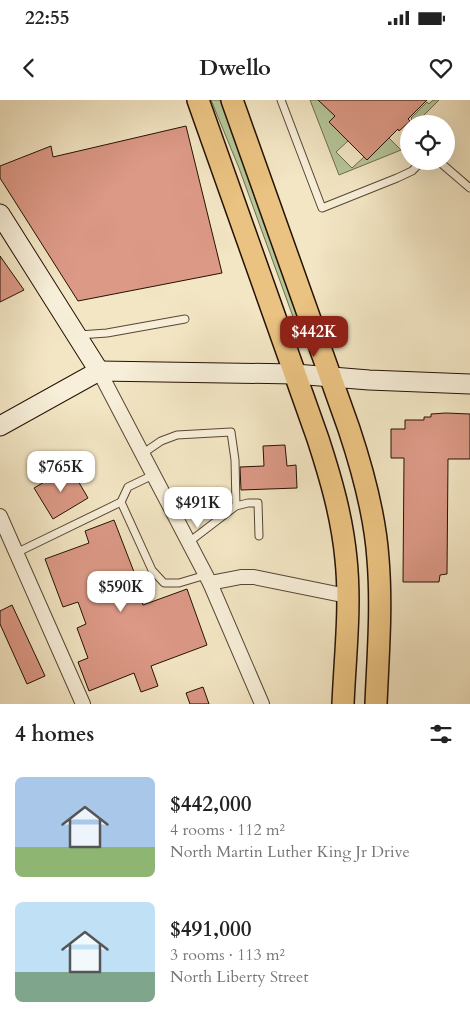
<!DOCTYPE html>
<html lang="en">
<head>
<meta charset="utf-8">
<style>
  :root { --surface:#fff; --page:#f6f6f6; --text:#222; --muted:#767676; --accent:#8f2418 }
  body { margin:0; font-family:Cardo,serif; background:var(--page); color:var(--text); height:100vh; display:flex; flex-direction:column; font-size:19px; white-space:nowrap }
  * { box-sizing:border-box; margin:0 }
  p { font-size:16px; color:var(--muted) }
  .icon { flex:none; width:28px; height:28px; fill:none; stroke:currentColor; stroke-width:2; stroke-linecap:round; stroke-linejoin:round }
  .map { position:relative; height:604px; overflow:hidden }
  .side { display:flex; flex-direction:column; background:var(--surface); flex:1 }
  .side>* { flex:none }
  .tools { position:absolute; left:400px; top:15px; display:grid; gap:10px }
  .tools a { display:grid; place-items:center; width:55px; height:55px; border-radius:50%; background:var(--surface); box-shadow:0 5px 20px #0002; font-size:25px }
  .price { position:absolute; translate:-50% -42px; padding:0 11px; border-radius:10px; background:#fff; color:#222; font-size:16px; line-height:32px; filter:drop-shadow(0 1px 2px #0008) }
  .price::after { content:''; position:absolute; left:50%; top:30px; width:15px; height:11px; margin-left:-8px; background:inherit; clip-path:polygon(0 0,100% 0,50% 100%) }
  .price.active { background:var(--accent); color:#fff }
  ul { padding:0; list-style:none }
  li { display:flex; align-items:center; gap:15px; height:125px; padding:0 15px }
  li span { display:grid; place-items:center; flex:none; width:140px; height:100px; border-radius:8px; color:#555 }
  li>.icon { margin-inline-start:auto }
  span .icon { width:60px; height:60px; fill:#fffc; stroke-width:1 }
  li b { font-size:21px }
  h2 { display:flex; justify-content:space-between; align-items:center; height:60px; padding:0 15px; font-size:21px }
  .status { display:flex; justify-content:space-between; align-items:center; height:35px; padding:0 25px; background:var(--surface); direction:ltr }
  .status svg { height:14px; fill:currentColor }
  header { display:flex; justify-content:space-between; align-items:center; height:65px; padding:0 15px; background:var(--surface); font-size:22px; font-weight:600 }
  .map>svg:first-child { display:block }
  .green { fill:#b5c699; stroke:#6d6c4e }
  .building { fill:#dc9986; stroke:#251104 }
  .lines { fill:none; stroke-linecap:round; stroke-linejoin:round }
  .lane-casing { stroke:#584634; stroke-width:9 }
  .street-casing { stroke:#584634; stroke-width:16 }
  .secondary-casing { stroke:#251104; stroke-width:21 }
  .primary-casing { stroke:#251104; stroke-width:24 }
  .lane { stroke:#f7efd9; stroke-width:7 }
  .street { stroke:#f7efd9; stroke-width:14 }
  .secondary { stroke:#f7efd9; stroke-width:19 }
  .primary { stroke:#eac382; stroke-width:21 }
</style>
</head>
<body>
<div class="status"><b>22:55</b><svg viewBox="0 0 49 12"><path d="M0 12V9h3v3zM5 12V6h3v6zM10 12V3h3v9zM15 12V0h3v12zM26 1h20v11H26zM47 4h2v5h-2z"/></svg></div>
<header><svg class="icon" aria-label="back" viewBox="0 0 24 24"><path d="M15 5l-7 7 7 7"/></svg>Dwello<svg class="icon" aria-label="heart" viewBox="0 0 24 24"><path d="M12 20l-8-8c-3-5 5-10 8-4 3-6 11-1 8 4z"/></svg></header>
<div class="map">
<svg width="470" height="604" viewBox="0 0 470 604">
  <rect width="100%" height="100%" fill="#f3e6c4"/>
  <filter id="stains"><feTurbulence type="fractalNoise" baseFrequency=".004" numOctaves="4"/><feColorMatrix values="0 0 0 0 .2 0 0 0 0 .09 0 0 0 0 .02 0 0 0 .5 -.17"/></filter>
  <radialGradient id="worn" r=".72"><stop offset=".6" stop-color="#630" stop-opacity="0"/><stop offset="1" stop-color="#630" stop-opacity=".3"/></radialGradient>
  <g class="green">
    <polygon points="211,0 220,0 231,26 306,235 304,237 300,236 239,68"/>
    <polygon points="310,0 319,0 335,16 329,22 348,41 336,52 352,68 364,57 367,60 389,38 401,50 339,75"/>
    <polygon points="433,0 439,0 415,24 412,24 413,23 411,20 412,19 411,18 427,2 429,4"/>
  </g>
  <g class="building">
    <polygon points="318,0 427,0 408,19 410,21 399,31 398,29 367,60 329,22 335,16"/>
    <polygon points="186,26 222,173 78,201 0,78 0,66 51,46 53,57"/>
    <polygon points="0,156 24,190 0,202"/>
    <polygon points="446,313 470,314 470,359 448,359 447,474 440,475 439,482 403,482 404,358 391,358 391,329 405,329 405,320 424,320 424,317 431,317 431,314"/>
    <polygon points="285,345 287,366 296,365 297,388 241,390 240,367 264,366 263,346"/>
    <polygon points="70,367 88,398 53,419 34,388"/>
    <polygon points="114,420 134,472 131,473 143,505 187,489 207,545 151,566 158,586 141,592 134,573 89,591 78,562 88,558 77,528 86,524 78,502 63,507 45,459 89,443 85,431"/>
    <polygon points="12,505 45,576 27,584 0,524 0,511"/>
    <polygon points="203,587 209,604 190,604 186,593"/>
  </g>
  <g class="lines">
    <defs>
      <g id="lane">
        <polyline points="281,0 322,108 397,78 412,71 419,64 431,61 438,62 442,64 470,88"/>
        <polyline points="79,235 107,233 185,219"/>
        <polyline points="142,354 161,341 177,335 231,332 235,360 236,406"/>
        <polyline points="153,375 128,387 121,402 152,470 164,483 179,483 206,475"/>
        <polyline points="189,442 236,406 248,403 258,403 259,436"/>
        <polyline points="16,453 121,402"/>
      </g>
      <g id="street">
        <polyline points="99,271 210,483 262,604"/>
        <polyline points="0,416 83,604"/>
        <polyline points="210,483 241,477 254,477 347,496"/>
      </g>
      <g id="secondary">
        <polyline points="0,114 99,271"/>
        <polyline points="0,326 99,271 295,274 369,280 470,284"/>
      </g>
      <g id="primary">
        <path d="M 198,0 L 318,339 C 331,379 342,417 346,459 C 351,507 345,556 343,604"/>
        <path d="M 232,0 L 349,329 C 363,371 375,414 378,459 C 382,507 378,556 376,604"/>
      </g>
    </defs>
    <use href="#lane" class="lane-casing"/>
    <use href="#street" class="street-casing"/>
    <use href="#secondary" class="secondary-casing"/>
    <use href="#primary" class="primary-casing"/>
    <use href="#lane" class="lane"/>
    <use href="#street" class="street"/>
    <use href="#secondary" class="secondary"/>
    <use href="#primary" class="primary"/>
  </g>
  <rect width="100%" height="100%" filter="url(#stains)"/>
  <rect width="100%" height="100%" fill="url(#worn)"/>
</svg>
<div class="tools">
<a><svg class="icon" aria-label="locate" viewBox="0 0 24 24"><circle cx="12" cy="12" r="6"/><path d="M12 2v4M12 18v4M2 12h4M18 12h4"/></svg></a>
</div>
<b class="price active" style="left:314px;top:258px">$442K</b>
<b class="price" style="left:61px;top:393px">$765K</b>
<b class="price" style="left:198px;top:429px">$491K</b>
<b class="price" style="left:121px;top:513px">$590K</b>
</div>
<section class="side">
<h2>4 homes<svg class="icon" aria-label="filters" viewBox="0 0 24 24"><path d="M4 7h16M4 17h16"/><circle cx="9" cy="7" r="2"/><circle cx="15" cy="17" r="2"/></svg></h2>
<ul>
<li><span style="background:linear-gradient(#a9c7e8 70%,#8fb573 0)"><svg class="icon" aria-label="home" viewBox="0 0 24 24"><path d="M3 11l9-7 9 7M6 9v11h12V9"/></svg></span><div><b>$442,000</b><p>4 rooms · 112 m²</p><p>North Martin Luther King Jr Drive</p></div></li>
<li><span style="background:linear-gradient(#bfe0f5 70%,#7fa58c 0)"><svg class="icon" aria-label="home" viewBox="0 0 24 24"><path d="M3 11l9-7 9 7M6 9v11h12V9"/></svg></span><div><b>$491,000</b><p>3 rooms · 113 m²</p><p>North Liberty Street</p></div></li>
</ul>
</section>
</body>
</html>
